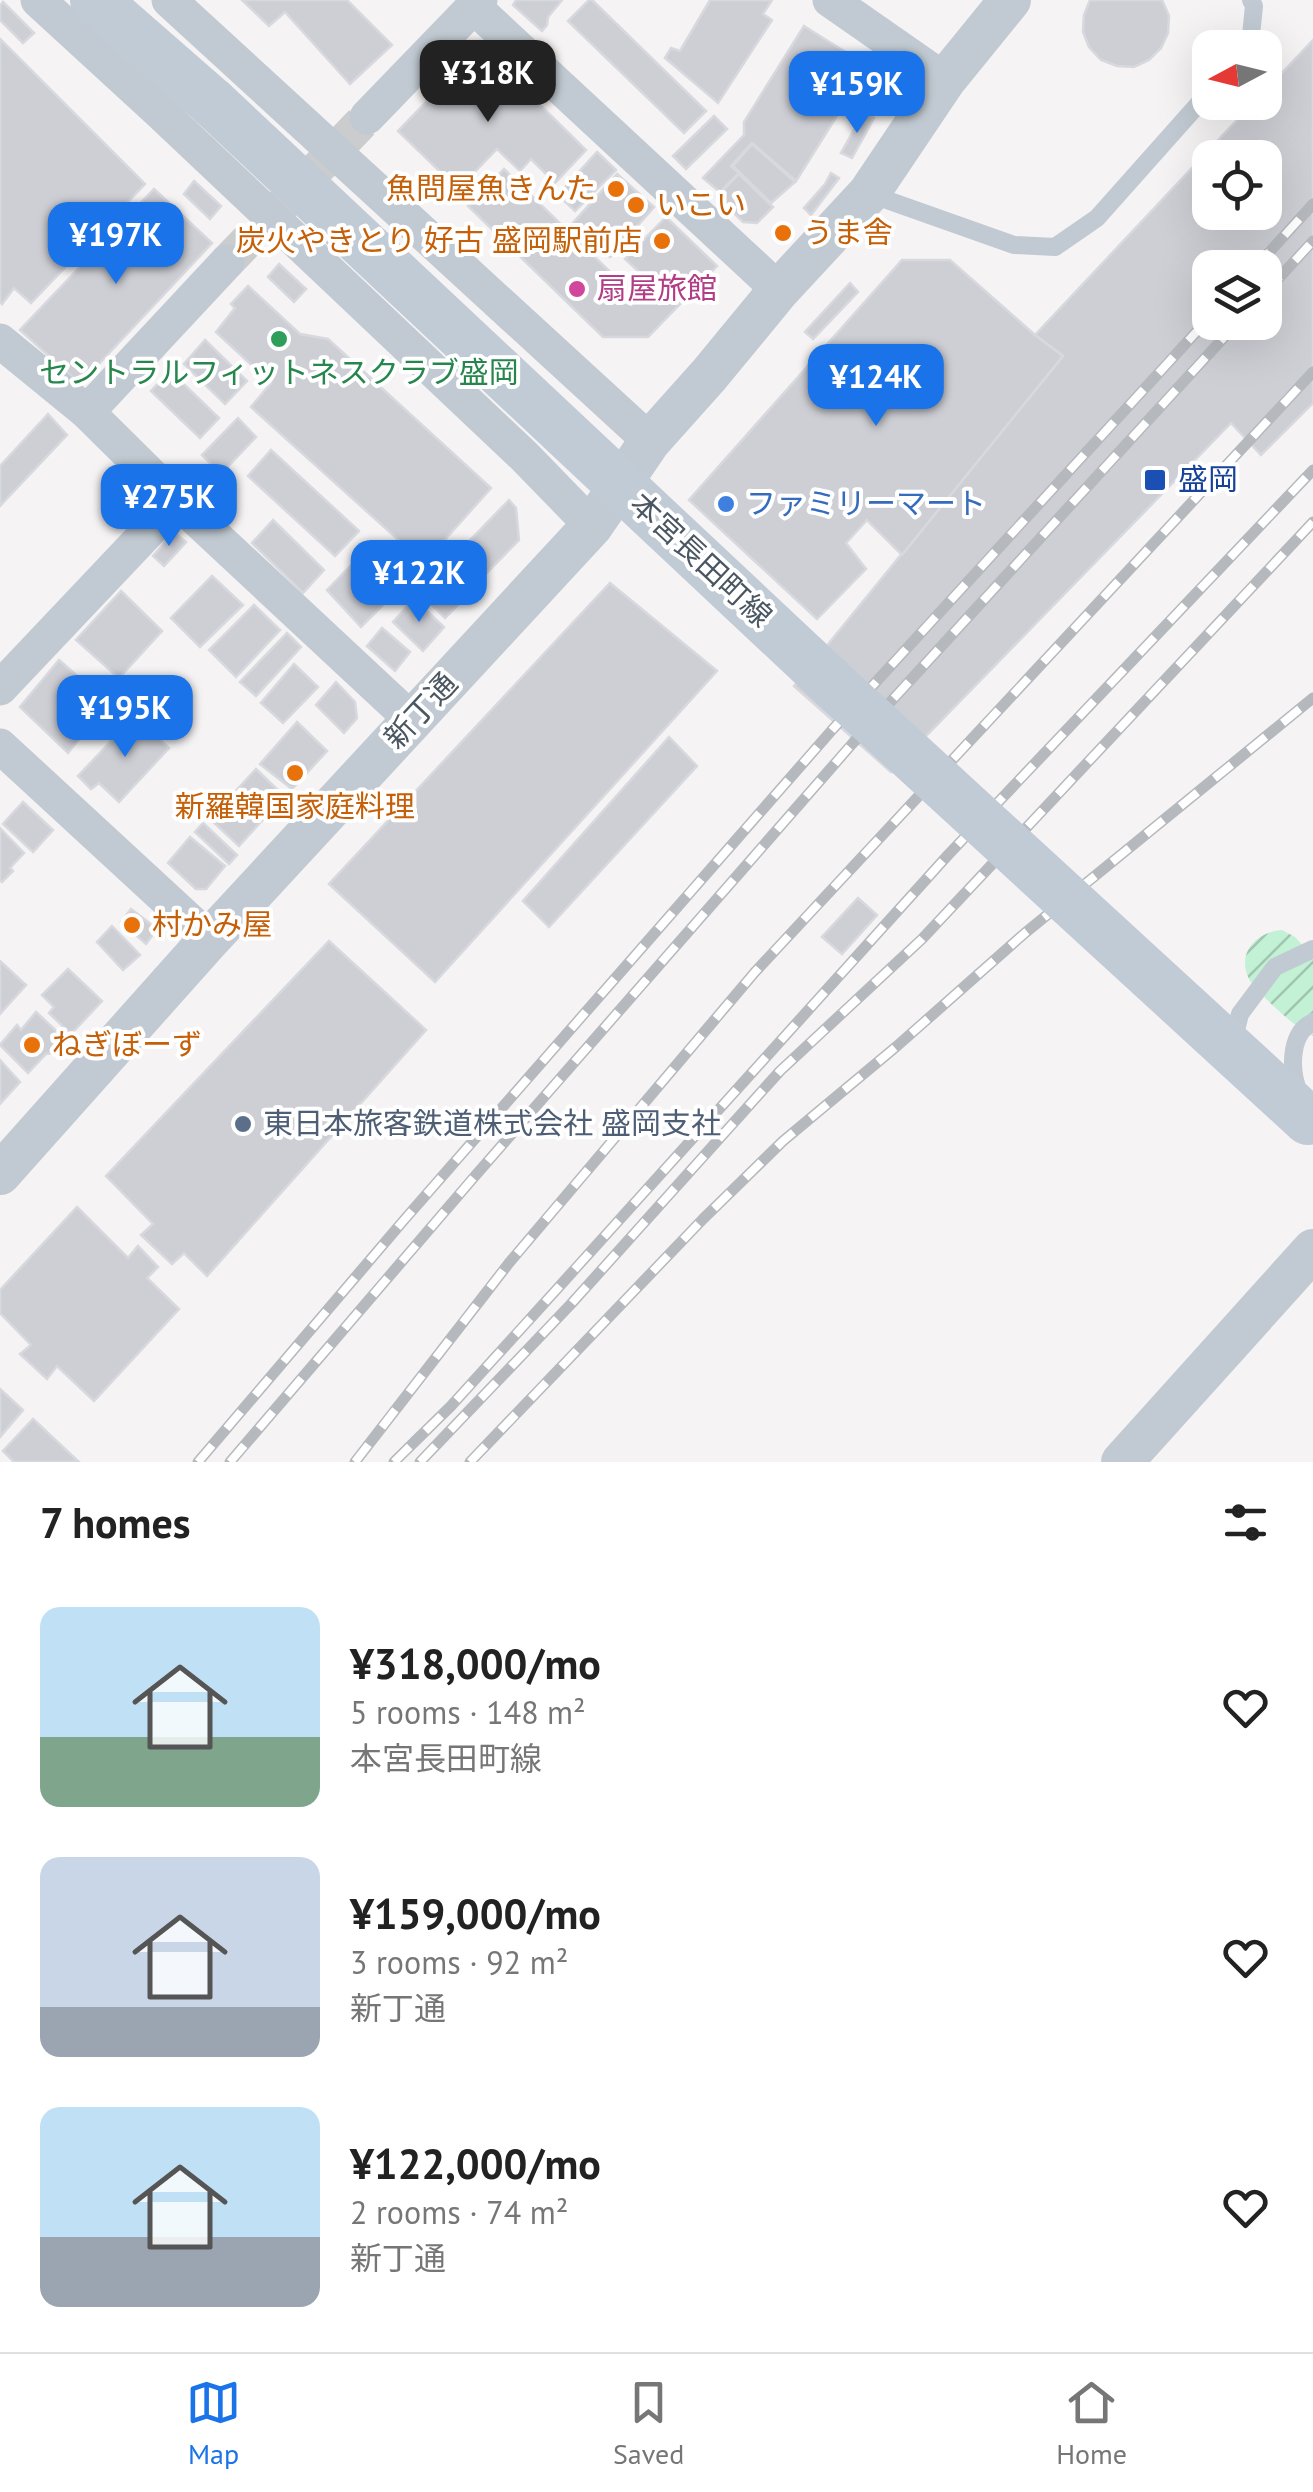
<!DOCTYPE html>
<html lang="en">
<head>
<meta charset="utf-8">
<style>
  :root { --surface:#fff; --page:#f2f2f2; --text:#222; --muted:#767676; --line:#e0e0e0; --accent:#1a73e8 }
  body { margin:0; font-family:"PT Sans","Noto Sans JP",sans-serif; background:var(--page); color:var(--text); height:100vh; display:flex; flex-direction:column; font-size:38px; white-space:nowrap }
  * { box-sizing:border-box; margin:0 }
  p { font-size:32px; color:var(--muted) }
  .icon { flex:none; width:55px; height:55px; fill:none; stroke:currentColor; stroke-width:2; stroke-linecap:round; stroke-linejoin:round }
  .map { position:relative; height:1462px; overflow:hidden }
  .side { display:flex; flex-direction:column; background:var(--surface); flex:1 }
  .side>* { flex:none }
  .needle { width:65px; rotate:263deg }
  .fabs { position:absolute; left:1192px; top:30px; display:grid; gap:20px }
  .fabs a { display:grid; place-items:center; width:90px; height:90px; border-radius:20px; background:var(--surface); box-shadow:0 10px 40px #0002; font-size:50px }
  .price { position:absolute; translate:-50% -85px; padding:0 22px; border-radius:20px; background:var(--accent); color:#fff; font-size:32px; line-height:65px; filter:drop-shadow(0 2px 5px #0008) }
  .price::after { content:''; position:absolute; left:50%; top:60px; width:30px; height:22px; margin-left:-15px; background:inherit; clip-path:polygon(0 0,100% 0,50% 100%) }
  .price.active { background:#222; color:#fff }
  ul { padding:0; list-style:none }
  li { display:flex; align-items:center; gap:30px; height:250px; padding:0 40px }
  li span { display:grid; place-items:center; flex:none; width:280px; height:200px; border-radius:20px; color:#555 }
  li>.icon { margin-inline-start:auto }
  span .icon { width:120px; height:120px; fill:#fffc; stroke-width:1 }
  li b { font-size:42px }
  h2 { display:flex; justify-content:space-between; align-items:center; height:120px; padding:0 40px; font-size:42px }
  .dock { display:flex; justify-content:space-around; align-items:center; height:140px; border-top:2px solid var(--line); background:var(--surface); font-size:28px; color:var(--muted) }
  .dock a { display:grid; justify-items:center; gap:5px }
  .dock .active { color:var(--accent) }
  .map>svg:first-child { display:block }
  .garden { fill:url(#garden-furrows) }
  .building { fill:#cdcfd5; stroke:#d7d9de; stroke-width:2.5; fill-rule:evenodd }
  .lines { fill:none; stroke-linecap:round; stroke-linejoin:round }
  .minor-tunnel { stroke:#caccce; stroke-width:35; stroke-dasharray:35 18; stroke-linecap:butt }
  .service { stroke:#c1cad2; stroke-width:18 }
  .minor { stroke:#c1cad2; stroke-width:35 }
  .tertiary { stroke:#c1cad2; stroke-width:42 }
  .secondary { stroke:#c1cbd6; stroke-width:50 }
  .rail-casing { stroke:#b5b8bd; stroke-width:11 }
  .rail { stroke:#fff; stroke-width:8; stroke-dasharray:22; stroke-linecap:butt }
  .secondary-bridge { stroke:#c1cbd6; stroke-width:50 }
  .food-dot { fill:#e8710a; stroke:#fff; stroke-width:4 }
  .hotel-dot { fill:#d1479c; stroke:#fff; stroke-width:4 }
  .leisure-dot { fill:#2e9e5b; stroke:#fff; stroke-width:4 }
  .transit-dot { fill:#1a4fb4; stroke:#fff; stroke-width:4 }
  .shop-dot { fill:#3f7fe0; stroke:#fff; stroke-width:4 }
  .service-dot { fill:#5c6f8a; stroke:#fff; stroke-width:4 }
  .labels { text-anchor:middle; stroke-width:8; stroke-linejoin:round; paint-order:stroke }
  .food-label { font-size:30px; fill:#c56008; stroke:#fff; text-anchor:start }
  .hotel-label { font-size:30px; fill:#b23c85; stroke:#fff; text-anchor:start }
  .leisure-label { font-size:30px; fill:#27864d; stroke:#fff }
  .transit-label { font-size:30px; fill:#164399; stroke:#fff; text-anchor:start }
  .shop-label { font-size:30px; fill:#366cbe; stroke:#fff; text-anchor:start }
  .street-label { font-size:30px; fill:#4a5661; stroke:#fff }
  .service-label { font-size:30px; fill:#4e5e75; stroke:#fff; text-anchor:start }
</style>
</head>
<body>
<div class="map">
<svg width="1313" height="1462" viewBox="0 0 1313 1462">
  <defs>
    <pattern id="garden-furrows" width="10" height="10" patternUnits="userSpaceOnUse" patternTransform="scale(2.5)"><rect width="10" height="10" fill="#c3f1d5"/><path d="M-1 1l2-2M0 10L10 0M9 11l2-2" fill="none" stroke="#a0c6b0"/></pattern>
  </defs>
  <rect width="100%" height="100%" fill="#f5f3f3"/>
  <path class="garden" d="M 1282,930 L 1295,937 L 1313,957 L 1313,1036 C 1300,1032 1256,992 1249,979 C 1236,952 1257,932 1282,930 Z"/>
  <g class="building">
    <polygon points="242,0 347,0 392,45 350,84 285,12 269,26"/>
    <polygon points="516,0 562,0 548,17 547,25 542,31 513,5"/>
    <polygon points="589,0 592,0 706,111 684,133 568,21"/>
    <polygon points="710,0 772,0 763,14 772,20 718,103 665,58 671,48 680,51"/>
    <polygon points="1090,0 1162,0 1169,16 1168,33 1161,48 1149,60 1134,67 1117,66 1101,60 1089,47 1083,32 1084,15"/>
    <polygon points="3,2 34,33 23,43 0,20 0,6"/>
    <polygon points="804,26 852,56 862,76 796,181 752,143 731,166 739,173 720,192 703,178 744,135 744,122"/>
    <polygon points="0,39 145,184 31,303 14,288 2,304 0,302"/>
    <path d="M 1313,40 L 1313,403 L 1261,455 L 1231,423 L 891,772 L 794,686 L 1063,356 L 1035,335 L 1254,102 L 1265,102 L 1265,91 ZM 1210,158 L 1265,158 L 1265,212 L 1210,212 ZM 1210,268 L 1265,268 L 1265,322 L 1210,322 Z"/>
    <polygon points="480,46 586,150 555,183 531,159 520,171 497,149 458,189 398,131"/>
    <polygon points="863,114 874,118 852,158 841,153"/>
    <polygon points="714,116 727,129 686,169 673,156"/>
    <polygon points="752,144 795,182 771,203 733,166"/>
    <polygon points="597,152 616,170 575,211 558,195"/>
    <polygon points="504,169 635,296 649,281 625,259 666,217 717,266 648,337 603,337 468,206"/>
    <polygon points="831,173 839,178 811,215 804,208 825,184"/>
    <polygon points="617,174 654,207 610,257 572,224"/>
    <polygon points="739,174 773,207 757,223 743,222 717,196"/>
    <polygon points="194,181 221,206 210,219 184,194"/>
    <polygon points="154,189 212,243 80,384 20,330"/>
    <polygon points="902,260 950,260 1035,335 1063,356 902,555 867,520 846,543 866,569 817,619 689,500"/>
    <polygon points="279,264 306,289 294,302 268,277"/>
    <polygon points="850,283 858,292 813,339 805,332"/>
    <polygon points="248,286 300,334 328,339 491,488 424,563 251,407 271,383 216,332 235,308 231,304"/>
    <polygon points="205,340 247,381 225,404 184,364"/>
    <polygon points="170,371 219,418 200,438 151,391"/>
    <polygon points="48,414 67,435 0,506 0,466"/>
    <polygon points="238,418 256,437 221,474 202,455"/>
    <polygon points="271,450 359,531 335,556 248,476"/>
    <polygon points="509,500 516,508 519,540 469,591 445,566"/>
    <polygon points="273,520 324,570 303,593 252,543"/>
    <polygon points="174,532 186,542 164,566 153,556"/>
    <polygon points="363,553 399,589 361,627 327,590"/>
    <polygon points="439,574 464,599 445,618 419,592"/>
    <polygon points="212,576 243,605 200,647 171,618"/>
    <polygon points="610,583 717,671 435,982 329,884"/>
    <polygon points="121,591 162,631 119,678 76,640"/>
    <polygon points="414,599 444,627 423,651 393,622"/>
    <polygon points="254,605 280,630 236,677 209,650"/>
    <polygon points="382,628 410,652 395,671 367,646"/>
    <polygon points="287,633 301,647 256,696 240,682"/>
    <polygon points="59,660 108,703 68,753 20,707"/>
    <polygon points="294,664 318,687 283,723 261,703"/>
    <polygon points="336,682 355,702 357,718 344,733 316,705"/>
    <polygon points="135,716 169,748 119,802 99,783 91,789 78,776"/>
    <polygon points="297,722 327,751 292,789 260,764"/>
    <polygon points="669,737 697,766 549,927 523,901"/>
    <polygon points="256,769 284,796 239,846 210,819"/>
    <polygon points="23,802 53,830 33,852 3,824"/>
    <polygon points="203,823 237,855 229,864 195,832"/>
    <polygon points="0,828 24,853 10,868 13,871 2,882 0,880"/>
    <polygon points="190,837 225,866 206,889 196,889 168,863"/>
    <polygon points="858,898 877,915 842,954 822,937"/>
    <polygon points="131,909 157,929 146,944 121,922"/>
    <polygon points="112,926 140,955 123,970 97,942"/>
    <polygon points="329,941 426,1030 207,1276 184,1253 172,1264 141,1235 153,1224 106,1176"/>
    <polygon points="0,961 26,985 0,1014"/>
    <polygon points="68,969 102,1001 71,1034 49,1013 54,1007 42,995"/>
    <polygon points="36,1012 65,1039 52,1053 46,1054 28,1073 0,1045 17,1025 21,1030"/>
    <polygon points="0,1060 20,1082 0,1104"/>
    <polygon points="77,1207 128,1258 138,1246 158,1267 147,1278 179,1309 94,1401 57,1366 47,1379 20,1354 31,1345 0,1313 0,1290"/>
    <polygon points="0,1389 23,1410 0,1437"/>
    <polygon points="33,1419 79,1462 14,1462 3,1451"/>
  </g>
  <g class="lines">
    <polyline class="minor-tunnel" points="227,262 367,117"/>
    <g class="service">
      <polyline points="1248,48 1250,45 1254,6 1251,0"/>
      <polyline points="870,194 1014,245 1055,247 1097,218 1210,91"/>
      <polyline points="1233,1042 1240,1014 1275,967 1313,949"/>
      <path d="M 1300,1095 C 1290,1073 1288,1034 1313,1022"/>
    </g>
    <g class="minor">
      <polyline points="38,0 159,111 525,457 592,526"/>
      <polyline points="169,0 650,441"/>
      <polyline points="830,0 945,80"/>
      <polyline points="474,7 779,290"/>
      <polyline points="367,117 480,0"/>
      <polyline points="0,341 87,412 177,501 412,720"/>
      <polyline points="87,412 227,262"/>
      <polyline points="0,688 177,501"/>
      <polyline points="0,746 192,923 207,942"/>
    </g>
    <g class="tertiary">
      <polyline points="0,1174 207,942 592,526 650,441 709,375 779,290 869,193 945,80 1010,0"/>
      <polyline points="1122,1462 1313,1250"/>
    </g>
    <polyline class="secondary" points="95,0 213,103"/>
    <defs>
      <g id="rail">
        <polyline points="1255,268 1313,204"/>
        <polyline points="1265,293 1313,241"/>
        <polyline points="198,1462 404,1220 832,730 1210,317"/>
        <polyline points="230,1462 475,1176 852,744 1238,322"/>
        <polyline points="355,1462 509,1263 755,972 1313,372"/>
        <polyline points="394,1462 451,1406 557,1289 948,855 1313,470"/>
        <polyline points="420,1462 571,1304 780,1071 922,939 1313,522"/>
        <polyline points="470,1462 703,1219 783,1141 897,1046 1025,933 1313,698"/>
      </g>
    </defs>
    <use href="#rail" class="rail-casing"/>
    <use href="#rail" class="rail"/>
    <polyline class="secondary-bridge" points="213,103 838,689 1308,1120"/>
  </g>
  <g class="food-dot">
    <circle cx="616" cy="189" r="10"/>
    <circle cx="636" cy="205" r="10"/>
    <circle cx="783" cy="233" r="10"/>
    <circle cx="662" cy="241" r="10"/>
    <circle cx="295" cy="773" r="10"/>
    <circle cx="132" cy="925" r="10"/>
    <circle cx="32" cy="1045" r="10"/>
  </g>
  <circle class="hotel-dot" cx="577" cy="289" r="10"/>
  <circle class="leisure-dot" cx="279" cy="339" r="10"/>
  <rect class="transit-dot" x="1143" y="468" width="24" height="24" rx="5"/>
  <circle class="shop-dot" cx="726" cy="504" r="10"/>
  <circle class="service-dot" cx="243" cy="1124" r="10"/>
  <g class="labels">
    <g class="food-label">
      <text x="596" y="199" text-anchor="end">魚問屋魚きんた</text>
      <text x="656" y="215">いこい</text>
      <text x="803" y="243">うま舎</text>
      <text x="642" y="251" text-anchor="end">炭火やきとり 好古 盛岡駅前店</text>
      <text x="295" y="817" text-anchor="middle">新羅韓国家庭料理</text>
      <text x="152" y="935">村かみ屋</text>
      <text x="52" y="1055">ねぎぼーず</text>
    </g>
    <g class="hotel-label">
      <text x="597" y="299">扇屋旅館</text>
    </g>
    <g class="leisure-label">
      <text x="279" y="383">セントラルフィットネスクラブ盛岡</text>
    </g>
    <g class="transit-label">
      <text x="1178" y="490">盛岡</text>
    </g>
    <g class="shop-label">
      <text x="746" y="514">ファミリーマート</text>
    </g>
    <g class="street-label">
      <text transform="translate(701 560) rotate(43)" y="10">本宮長田町線</text>
      <text transform="translate(421 711) rotate(-47)" y="10">新丁通</text>
    </g>
    <g class="service-label">
      <text x="263" y="1134">東日本旅客鉄道株式会社 盛岡支社</text>
    </g>
  </g>
</svg>
<div class="fabs">
<a><svg class="needle" viewBox="-14 -14 28 28"><path d="M0-13l5 13h-10z" fill="#e53935"/><path d="M0 13l5-13h-10z" fill="#767676"/></svg></a>
<a><svg class="icon" aria-label="locate" viewBox="0 0 24 24"><circle cx="12" cy="12" r="6"/><path d="M12 2v4M12 18v4M2 12h4M18 12h4"/></svg></a>
<a><svg class="icon" aria-label="layers" viewBox="0 0 24 24"><path d="M12 4l9 5-9 5-9-5zM3 14l9 5 9-5"/></svg></a>
</div>
<b class="price active" style="left:488px;top:125px">¥318K</b>
<b class="price" style="left:857px;top:136px">¥159K</b>
<b class="price" style="left:116px;top:287px">¥197K</b>
<b class="price" style="left:876px;top:429px">¥124K</b>
<b class="price" style="left:169px;top:549px">¥275K</b>
<b class="price" style="left:419px;top:625px">¥122K</b>
<b class="price" style="left:125px;top:760px">¥195K</b>
</div>
<section class="side">
<h2>7 homes<svg class="icon" aria-label="filters" viewBox="0 0 24 24"><path d="M4 7h16M4 17h16"/><circle cx="9" cy="7" r="2"/><circle cx="15" cy="17" r="2"/></svg></h2>
<ul>
<li><span style="background:linear-gradient(#bfe0f5 65%,#7fa58c 0)"><svg class="icon" aria-label="home" viewBox="0 0 24 24"><path d="M3 11l9-7 9 7M6 9v11h12V9"/></svg></span><div><b>¥318,000/mo</b><p>5 rooms · 148 m²</p><p>本宮長田町線</p></div><svg class="icon" aria-label="heart" viewBox="0 0 24 24"><path d="M12 20l-8-8c-3-5 5-10 8-4 3-6 11-1 8 4z"/></svg></li>
<li><span style="background:linear-gradient(#c9d6e8 75%,#9aa5b1 0)"><svg class="icon" aria-label="home" viewBox="0 0 24 24"><path d="M3 11l9-7 9 7M6 9v11h12V9"/></svg></span><div><b>¥159,000/mo</b><p>3 rooms · 92 m²</p><p>新丁通</p></div><svg class="icon" aria-label="heart" viewBox="0 0 24 24"><path d="M12 20l-8-8c-3-5 5-10 8-4 3-6 11-1 8 4z"/></svg></li>
<li><span style="background:linear-gradient(#bfe0f5 65%,#9aa5b1 0)"><svg class="icon" aria-label="home" viewBox="0 0 24 24"><path d="M3 11l9-7 9 7M6 9v11h12V9"/></svg></span><div><b>¥122,000/mo</b><p>2 rooms · 74 m²</p><p>新丁通</p></div><svg class="icon" aria-label="heart" viewBox="0 0 24 24"><path d="M12 20l-8-8c-3-5 5-10 8-4 3-6 11-1 8 4z"/></svg></li>
</ul>
</section>
<nav class="dock">
<a class="active"><svg class="icon" aria-label="map" viewBox="0 0 24 24"><path d="M3 6l6-2 6 2 6-2v14l-6 2-6-2-6 2zM9 4v14M15 6v14"/></svg>Map</a>
<a><svg class="icon" aria-label="saved" viewBox="0 0 24 24"><path d="M7 4h10v16l-5-4-5 4z"/></svg>Saved</a>
<a><svg class="icon" aria-label="home" viewBox="0 0 24 24"><path d="M3 11l9-7 9 7M6 9v11h12V9"/></svg>Home</a>
</nav>
</body>
</html>
